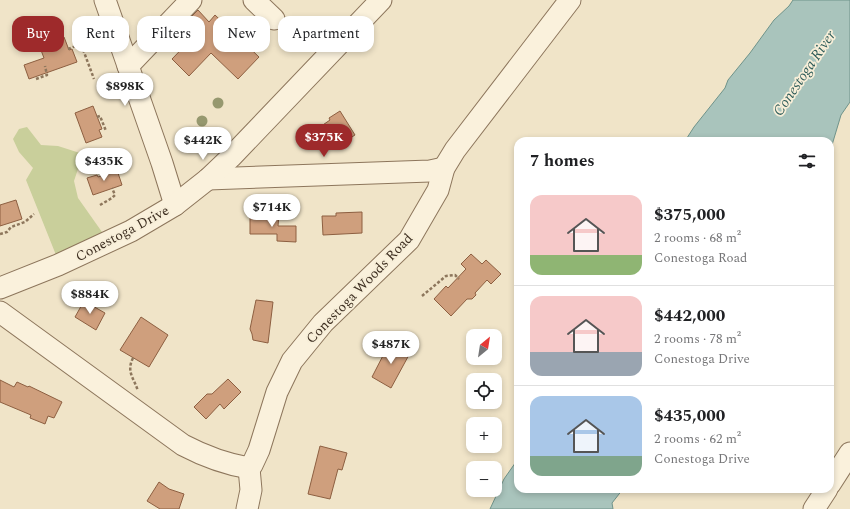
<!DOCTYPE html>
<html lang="en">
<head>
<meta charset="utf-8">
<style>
  :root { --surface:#fff; --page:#f2f2f2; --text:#202124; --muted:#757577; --line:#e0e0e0; --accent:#9e2a2b }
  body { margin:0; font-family:Spectral,serif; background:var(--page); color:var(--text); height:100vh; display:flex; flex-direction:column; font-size:15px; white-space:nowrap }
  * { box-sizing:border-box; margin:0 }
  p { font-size:13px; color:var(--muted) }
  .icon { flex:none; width:22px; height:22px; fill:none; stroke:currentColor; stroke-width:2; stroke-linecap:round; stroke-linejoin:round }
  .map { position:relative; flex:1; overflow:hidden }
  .side { position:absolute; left:514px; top:137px; width:320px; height:356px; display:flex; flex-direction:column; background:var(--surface); border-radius:12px; box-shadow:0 2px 6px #0003 }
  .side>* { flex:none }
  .hud { position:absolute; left:12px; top:16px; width:380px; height:36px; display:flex; gap:8px }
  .needle { width:26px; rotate:30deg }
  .buttons { position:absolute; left:466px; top:329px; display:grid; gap:8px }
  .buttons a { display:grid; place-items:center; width:36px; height:36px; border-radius:8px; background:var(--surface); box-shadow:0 2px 6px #0003; font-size:20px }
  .price { position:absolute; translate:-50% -34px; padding:0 9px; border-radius:14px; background:#fff; color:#222; font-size:13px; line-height:26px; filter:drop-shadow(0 1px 2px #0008) }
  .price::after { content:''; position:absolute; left:50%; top:24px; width:12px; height:9px; margin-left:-6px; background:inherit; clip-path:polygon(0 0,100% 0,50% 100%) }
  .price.selected { background:var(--accent); color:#fff }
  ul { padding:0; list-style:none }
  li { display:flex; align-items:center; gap:12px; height:100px; padding:0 16px }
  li+li { border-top:1px solid var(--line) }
  li span { display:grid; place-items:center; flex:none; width:112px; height:80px; border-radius:12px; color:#555 }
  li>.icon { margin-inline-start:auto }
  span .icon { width:48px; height:48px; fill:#fffc; stroke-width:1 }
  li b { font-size:17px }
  h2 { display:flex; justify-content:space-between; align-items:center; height:48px; padding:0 16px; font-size:17px }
  .pill { padding:0 14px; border-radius:12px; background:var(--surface); box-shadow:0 2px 6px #0003; font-size:14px; line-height:36px }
  .pill.selected { background:var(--accent); color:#fff }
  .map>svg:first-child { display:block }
  .green { fill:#c9cf9b }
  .water { fill:#a9c4bc; stroke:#6f938a }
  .building { fill:#cf9f7d; stroke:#8d5f41 }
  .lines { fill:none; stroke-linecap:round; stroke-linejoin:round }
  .minor-casing { stroke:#8d765c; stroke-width:23 }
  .path { stroke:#8d765c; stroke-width:2.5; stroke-dasharray:3 2; stroke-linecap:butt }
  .minor { stroke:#faf1dc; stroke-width:21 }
  .tree { fill:#96986f }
  .labels { text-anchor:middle; stroke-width:3.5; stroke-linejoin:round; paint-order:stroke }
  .street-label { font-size:14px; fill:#3d2e20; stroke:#f7eed8 }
  .water-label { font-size:15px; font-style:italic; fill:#2f5d5a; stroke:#f7eed8 }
</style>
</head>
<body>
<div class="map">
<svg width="850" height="509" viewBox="0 0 850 509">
  <rect width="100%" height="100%" fill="#f0e4c8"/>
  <polygon class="green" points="27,127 41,145 58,146 83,154 74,181 78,198 102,232 97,240 56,255 26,180 33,168 19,152 13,139 19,129"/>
  <g class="water">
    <polygon points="793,0 850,0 850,102 841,115 832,145 830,146 830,141 685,141 694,127 725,88 728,80 750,53 774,20 789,6"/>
    <polygon points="518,459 518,489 623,489 612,503 613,509 490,509 504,479"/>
  </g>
  <g class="building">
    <polygon points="198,10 209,22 215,15 259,57 238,79 211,53 189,76 172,59 199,31 188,20"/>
    <polygon points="64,37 69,50 72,49 77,62 29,79 24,65 44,58 39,45"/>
    <polygon points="93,106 102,129 99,130 102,137 86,143 75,113"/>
    <polygon points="340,111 355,135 336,147 329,135 323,138 317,129 330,120 329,118"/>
    <polygon points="117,170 122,185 93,195 87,178 97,175 98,177"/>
    <polygon points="16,200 22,219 0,226 0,205"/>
    <polygon points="362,212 362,233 323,235 322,216 336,216 336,213"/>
    <polygon points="256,214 279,214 278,226 296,226 296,242 277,241 277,234 250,234 250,217 256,217"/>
    <polygon points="471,254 482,264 486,260 501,274 491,284 487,280 475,293 476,295 472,299 467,299 451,316 434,299 446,286 448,288 466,269 461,264"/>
    <polygon points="256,300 273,302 268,343 253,340 252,334 250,329"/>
    <polygon points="84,301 105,313 96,330 75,317"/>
    <polygon points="141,317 168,335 149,367 120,350"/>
    <polygon points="390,342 410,353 391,388 372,377"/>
    <polygon points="228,379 241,392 224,409 220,404 206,419 194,407 207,394 212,394"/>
    <polygon points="0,380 14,387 17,382 28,387 29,386 62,402 54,418 48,416 45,424 30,418 31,415 0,402"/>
    <polygon points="320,446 347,453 342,470 338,469 330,499 308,494"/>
    <polygon points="159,482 169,489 184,494 179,509 160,509 147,501"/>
  </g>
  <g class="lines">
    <defs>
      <g id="minor">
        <polyline points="105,0 162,163 175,205"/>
        <polyline points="254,0 274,19"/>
        <polyline points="128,66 191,0"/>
        <polyline points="208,179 430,171 444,168"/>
        <polyline points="0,288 58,265 131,231 175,205 208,179 231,157 381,0"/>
        <path d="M 0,312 L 183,445 C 204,456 225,464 249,468 L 252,465 L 259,450 L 277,392 L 292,361 L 323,323 L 409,240 L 438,190 L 444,168 L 455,150 L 570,0"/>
        <polyline points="830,484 850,453"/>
        <polyline points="247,509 251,490 249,468"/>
        <polyline points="814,509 827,489"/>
      </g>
    </defs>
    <use href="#minor" class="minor-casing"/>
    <g class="path">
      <polyline points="68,49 81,44 94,79"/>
      <polyline points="36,79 47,75 45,66"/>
      <polyline points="97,117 100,116 106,131"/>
      <polyline points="100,205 112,198 115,195 112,188"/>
      <polyline points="0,234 7,232 11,227 25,222 34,214"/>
      <polyline points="422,296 446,276 455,275 459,279"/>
      <path d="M 133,358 C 126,372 134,378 138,391"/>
    </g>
    <use href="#minor" class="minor"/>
  </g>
  <g class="tree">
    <circle cx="218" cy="103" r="5.5"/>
    <circle cx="202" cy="121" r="5.5"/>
  </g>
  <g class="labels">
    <g class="street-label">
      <text transform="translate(122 233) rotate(-28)" y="5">Conestoga Drive</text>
      <text transform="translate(359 288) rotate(-46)" y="5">Conestoga Woods Road</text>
    </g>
    <g class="water-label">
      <text transform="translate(804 73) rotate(-56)" y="5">Conestoga River</text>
    </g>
  </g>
</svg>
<div class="buttons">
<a><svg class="needle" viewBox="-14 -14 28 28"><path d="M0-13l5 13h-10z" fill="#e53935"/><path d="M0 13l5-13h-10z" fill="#757577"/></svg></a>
<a><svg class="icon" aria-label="locate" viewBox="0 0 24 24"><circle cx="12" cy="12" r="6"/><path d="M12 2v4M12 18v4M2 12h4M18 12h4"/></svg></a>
<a>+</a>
<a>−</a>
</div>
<b class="price" style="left:125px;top:107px">$898K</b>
<b class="price selected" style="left:324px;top:158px">$375K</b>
<b class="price" style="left:203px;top:161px">$442K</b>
<b class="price" style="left:104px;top:182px">$435K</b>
<b class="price" style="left:272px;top:228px">$714K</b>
<b class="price" style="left:90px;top:315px">$884K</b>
<b class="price" style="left:391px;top:365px">$487K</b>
<div class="hud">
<a class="pill selected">Buy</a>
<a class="pill">Rent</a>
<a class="pill">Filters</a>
<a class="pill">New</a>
<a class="pill">Apartment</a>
</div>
<section class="side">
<h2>7 homes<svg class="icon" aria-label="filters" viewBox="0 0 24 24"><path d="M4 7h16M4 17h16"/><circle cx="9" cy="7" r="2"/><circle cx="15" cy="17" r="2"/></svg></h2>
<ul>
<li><span style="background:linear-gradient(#f6c9c9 75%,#8fb573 0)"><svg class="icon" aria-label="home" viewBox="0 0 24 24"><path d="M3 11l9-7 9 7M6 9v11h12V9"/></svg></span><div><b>$375,000</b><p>2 rooms · 68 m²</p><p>Conestoga Road</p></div></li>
<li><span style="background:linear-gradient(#f6c9c9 70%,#9aa5b1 0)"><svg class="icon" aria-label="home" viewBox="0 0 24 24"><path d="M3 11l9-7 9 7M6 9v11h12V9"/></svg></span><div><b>$442,000</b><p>2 rooms · 78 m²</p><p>Conestoga Drive</p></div></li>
<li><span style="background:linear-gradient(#a9c7e8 75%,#7fa58c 0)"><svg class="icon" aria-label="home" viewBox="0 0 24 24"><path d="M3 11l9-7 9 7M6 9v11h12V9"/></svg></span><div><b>$435,000</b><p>2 rooms · 62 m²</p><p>Conestoga Drive</p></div></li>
</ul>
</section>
</div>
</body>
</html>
